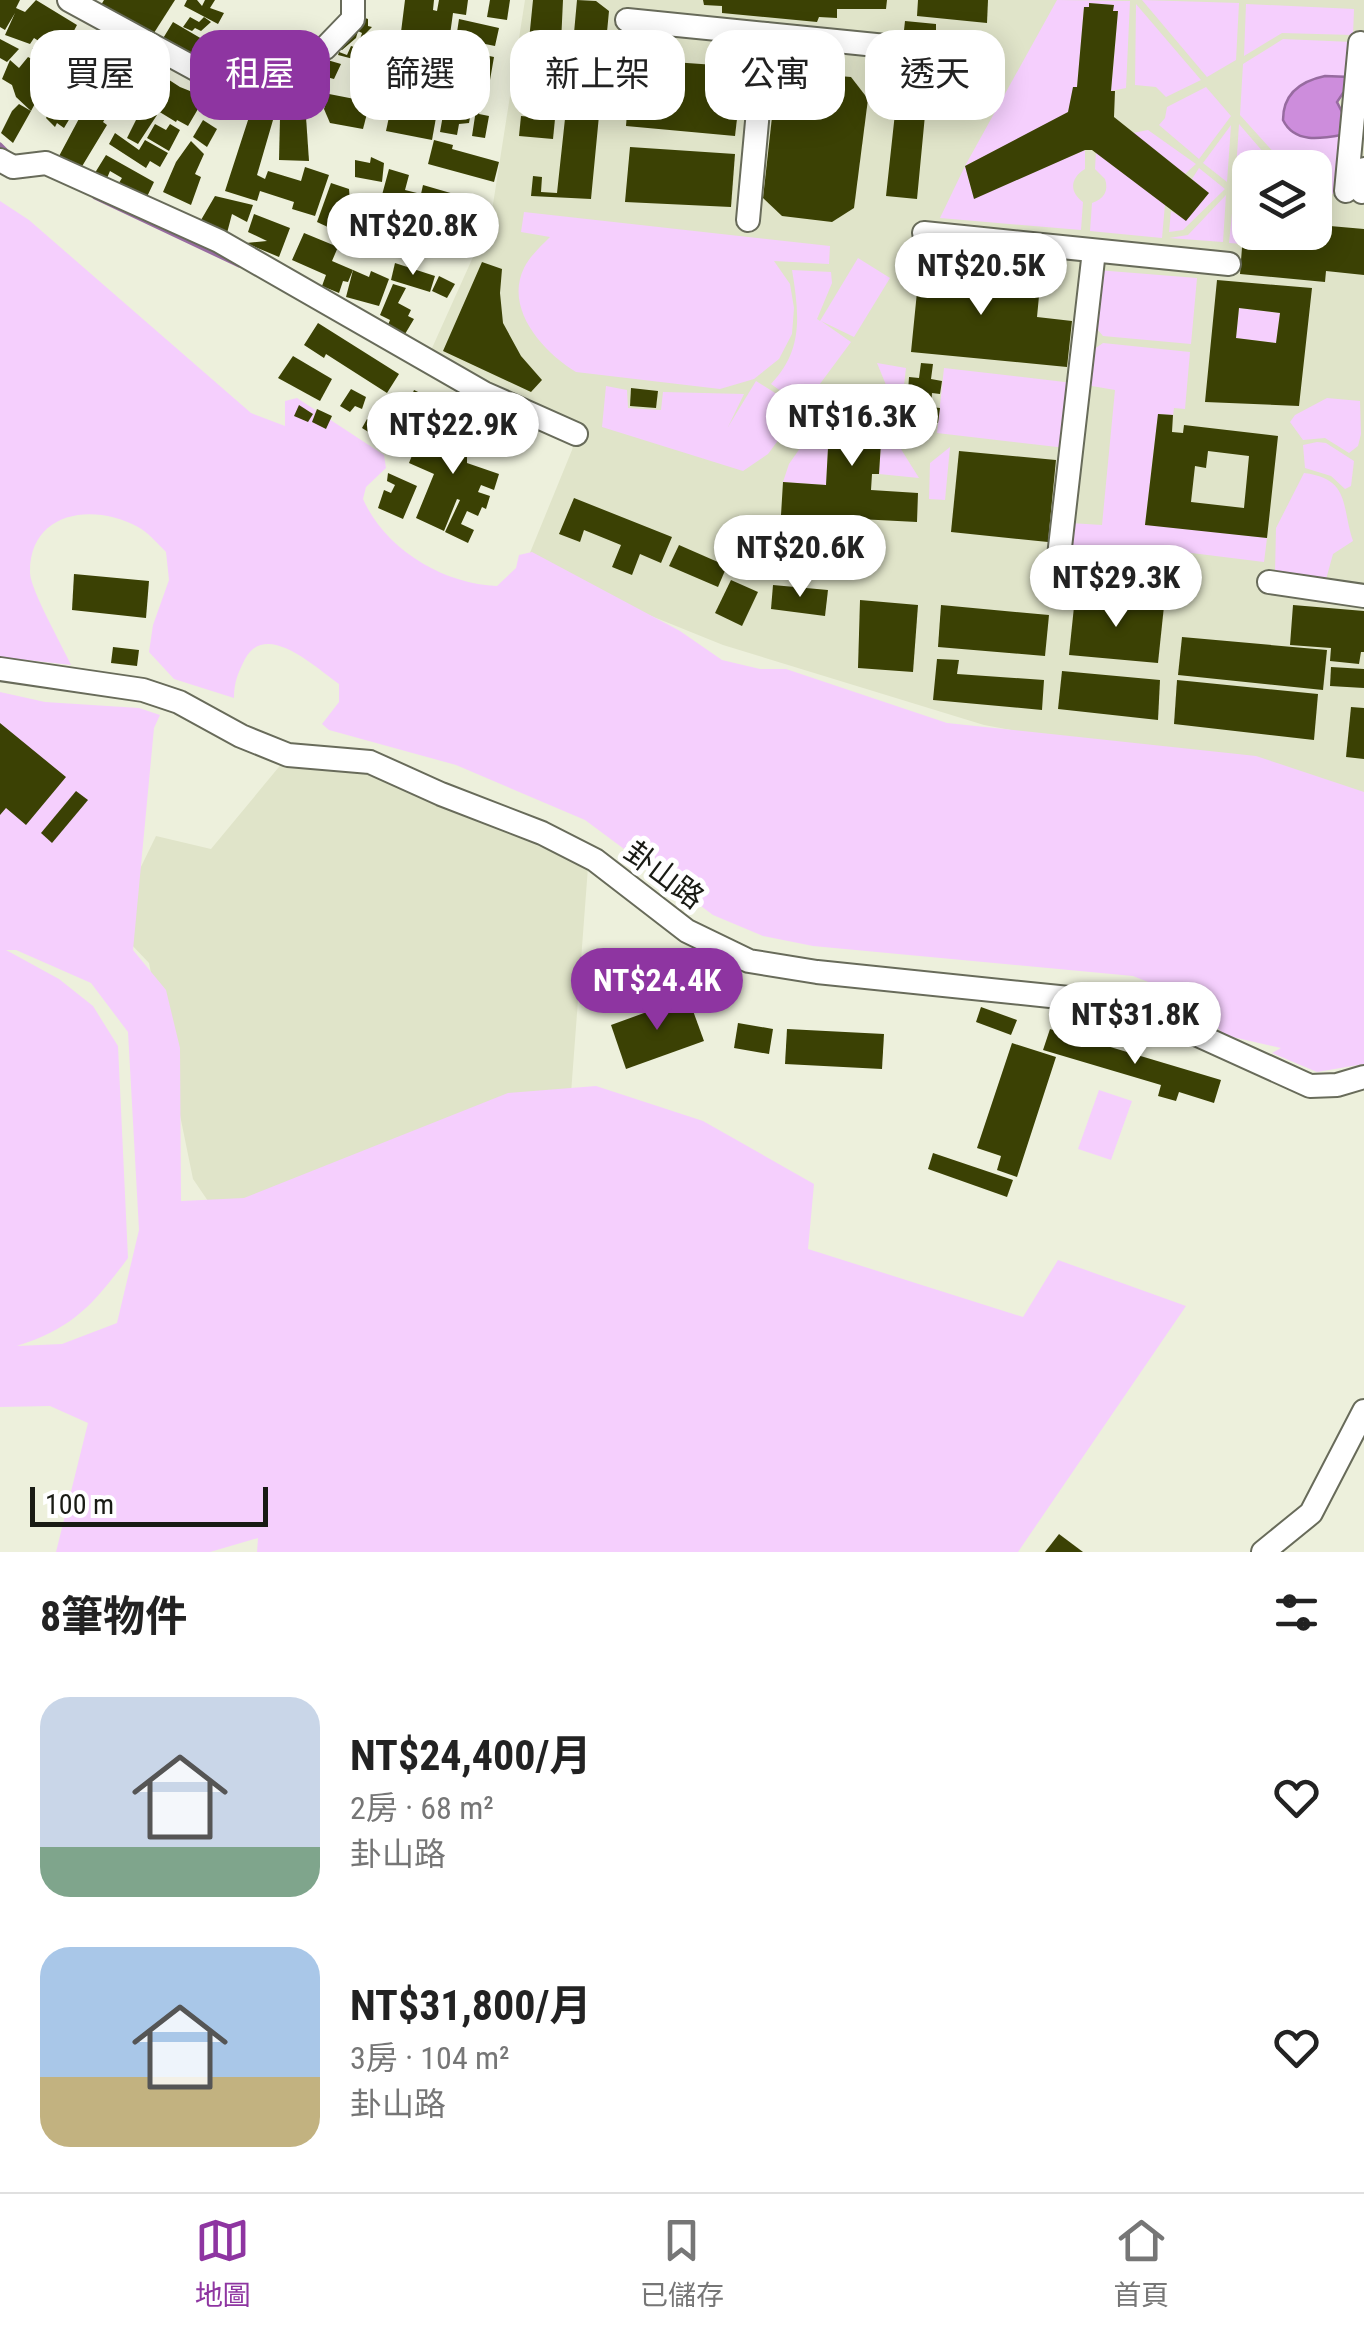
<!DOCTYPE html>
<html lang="zh-TW">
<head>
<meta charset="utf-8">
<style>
  :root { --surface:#fff; --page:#f2f2f2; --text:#222; --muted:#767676; --line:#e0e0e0; --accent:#8e35a1 }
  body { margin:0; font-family:"Roboto Condensed","Noto Sans TC",sans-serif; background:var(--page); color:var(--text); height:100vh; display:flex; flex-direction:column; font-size:38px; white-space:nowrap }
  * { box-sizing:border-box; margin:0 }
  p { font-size:32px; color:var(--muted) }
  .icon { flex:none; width:55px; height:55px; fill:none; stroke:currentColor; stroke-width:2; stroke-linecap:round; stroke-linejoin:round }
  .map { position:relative; height:1552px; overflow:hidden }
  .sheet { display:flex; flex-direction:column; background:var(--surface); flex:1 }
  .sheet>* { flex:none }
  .hud { position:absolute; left:30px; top:30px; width:1305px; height:90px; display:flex; gap:20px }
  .fabs { position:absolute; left:1232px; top:150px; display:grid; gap:20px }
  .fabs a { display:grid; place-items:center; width:100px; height:100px; border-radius:20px; background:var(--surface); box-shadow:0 5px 25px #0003; font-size:50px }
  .scale { position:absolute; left:30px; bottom:25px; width:238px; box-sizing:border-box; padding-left:10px; border:5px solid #191b14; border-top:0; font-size:28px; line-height:35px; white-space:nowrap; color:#191b14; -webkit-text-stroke:8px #fff; paint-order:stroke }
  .price { position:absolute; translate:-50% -85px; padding:0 22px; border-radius:35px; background:#fff; color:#222; font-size:32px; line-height:65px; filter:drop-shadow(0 2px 5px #0008) }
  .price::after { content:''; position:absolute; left:50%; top:60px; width:30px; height:22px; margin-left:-15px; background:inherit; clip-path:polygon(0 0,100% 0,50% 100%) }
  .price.on { background:var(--accent); color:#fff }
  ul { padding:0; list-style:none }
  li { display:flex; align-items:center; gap:30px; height:250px; padding:0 40px }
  li span { display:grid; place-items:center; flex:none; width:280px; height:200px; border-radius:30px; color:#555 }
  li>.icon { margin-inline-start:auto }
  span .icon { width:120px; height:120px; fill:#fffc; stroke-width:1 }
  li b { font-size:42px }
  h2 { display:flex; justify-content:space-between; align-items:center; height:120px; padding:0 40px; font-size:42px }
  .pill { padding:0 35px; border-radius:30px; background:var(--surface); box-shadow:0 5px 25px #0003; font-size:35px; line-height:90px }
  .pill.on { background:var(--accent); color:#fff }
  .tabs { display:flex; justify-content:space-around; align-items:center; height:140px; border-top:2px solid var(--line); background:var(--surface); font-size:28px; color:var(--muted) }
  .tabs a { display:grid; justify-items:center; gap:5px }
  .tabs .on { color:var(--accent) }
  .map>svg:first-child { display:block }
  .built { fill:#e0e4c9; fill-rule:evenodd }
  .green { fill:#f5cffd; fill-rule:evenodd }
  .water { fill:#cd8ddc; stroke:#976ba0; stroke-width:2.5 }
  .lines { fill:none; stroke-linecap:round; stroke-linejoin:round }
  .stream { stroke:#976ba0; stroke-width:5 }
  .building { fill:#3b4104; fill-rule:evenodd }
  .minor-casing { stroke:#686b5a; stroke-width:26 }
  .minor { stroke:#fff; stroke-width:22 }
  .labels { text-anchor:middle; stroke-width:10; stroke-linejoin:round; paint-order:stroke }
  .street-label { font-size:30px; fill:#191b14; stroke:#fff }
</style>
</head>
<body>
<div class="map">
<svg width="1364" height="1552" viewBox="0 0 1364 1552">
  <rect width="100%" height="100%" fill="#edf0dc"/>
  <g class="built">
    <path d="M 525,0 L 1364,0 L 1364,794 L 984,725 L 723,645 L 525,565 L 572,450 L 579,422 L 428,357 L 491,217 ZM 1250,168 L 1315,168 L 1315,232 L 1250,232 Z"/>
    <polygon points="283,762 340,762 588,867 566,1160 247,1208 208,1201 193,1179 149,963 130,943 136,877 156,836 211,849"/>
  </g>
  <g class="green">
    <path d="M 1057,0 L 1130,1 L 1126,88 L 1111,91 L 1118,12 L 1113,11 L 1113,5 L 1089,3 L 1089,7 L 1084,8 L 1077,87 L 1067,114 L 965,166 L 974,198 L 1085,150 L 1085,169 C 1070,178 1069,192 1083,202 L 1081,230 L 940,218 L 965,166 Z"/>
    <polygon points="1142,0 1239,3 1236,60 1207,77"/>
    <polygon points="1136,4 1201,80 1166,97 1156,87 1135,85"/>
    <polygon points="1246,4 1354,9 1353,35 1282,33 1244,56"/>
    <polygon points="1283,39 1352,42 1350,77 1302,83 1291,94 1312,138 1347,134 1343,190 1334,189 1333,194 1315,192 1315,168 1287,167 1240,115 1243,64"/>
    <polygon points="1206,87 1231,116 1199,159 1159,125 1165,118 1167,107"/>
    <polygon points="1239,124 1276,167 1250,168 1250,187 1235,186"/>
    <polygon points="1231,125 1227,182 1203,163"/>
    <polygon points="1148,130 1196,164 1185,174 1133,133"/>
    <path d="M 1096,151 L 1165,204 L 1162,238 L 1090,231 L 1092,203 C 1104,199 1109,191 1105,179 L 1095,169 Z"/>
    <polygon points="1199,168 1225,189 1183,230 1169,232 1171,211 1186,220 1208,193 1192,179"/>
    <polygon points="1234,193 1250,194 1250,209 1245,209 1243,244 1229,243"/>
    <polygon points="1226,195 1223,242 1169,238 1188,235"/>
    <path d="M 0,201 L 29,220 L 251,413 L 285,426 L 285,401 L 297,398 L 384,455 L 386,468 L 366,487 L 363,499 C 385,549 443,584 497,586 L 516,568 L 519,555 L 532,552 L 680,631 L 722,660 L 760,669 L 786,669 L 947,723 L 1256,756 L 1364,792 L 1364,1064 L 1317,1072 L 1272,1053 L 1281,1048 L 1224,1035 L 1206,1014 L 1176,993 L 1133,976 L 813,946 L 763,936 L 713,915 L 585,820 L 456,765 L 329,730 L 322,724 L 339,702 L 339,684 C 315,667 266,620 245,659 C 238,673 234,682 234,698 L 174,679 L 149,652 L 153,625 L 169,580 L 166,552 C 158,544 148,532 138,527 C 92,502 29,512 30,573 C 31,591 62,645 71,665 L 0,657 Z"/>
    <path d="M 524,212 L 830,246 L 829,264 L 774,261 L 790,284 L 794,308 L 792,334 L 779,359 L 754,379 L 720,389 L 576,372 C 543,352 504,309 524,268 C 530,256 541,246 550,237 L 521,232 Z"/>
    <path d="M 858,258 L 890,278 L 854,337 L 821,321 L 851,342 L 768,454 L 743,471 L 602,427 L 606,386 L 627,390 L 628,408 L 661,410 L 663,392 L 744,394 L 728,427 L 756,381 L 788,401 L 770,433 L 792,399 L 771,384 C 804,350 799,313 792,270 L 831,272 L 832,283 L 817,319 L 820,321 Z"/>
    <polygon points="1097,270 1197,278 1191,344 1103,336 1092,323"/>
    <polygon points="1239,308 1280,313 1276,343 1236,338"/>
    <polygon points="1103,343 1190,352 1185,409 1174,408 1173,415 1158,414 1145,524 1267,538 1264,562 1143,547 1141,556 1067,544 1070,523 1102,525 1115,390 1086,385 1090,352"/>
    <polygon points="877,363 906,368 900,419"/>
    <polygon points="944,368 1073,383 1066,448 937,433"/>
    <polygon points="1327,398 1360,401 1361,434 1358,446 1349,453 1325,438 1303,440 1290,422 1295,415"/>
    <polygon points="826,411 830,411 826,485 783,482 789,464"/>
    <polygon points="883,411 888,412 894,438 919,478 879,474"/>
    <polygon points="1317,442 1326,443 1354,461 1351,486 1345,489 1331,476 1305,468 1303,445"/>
    <polygon points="950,447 945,500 929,499 930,463"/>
    <path d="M 1304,473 C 1351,479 1341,506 1353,541 L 1333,554 L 1325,583 L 1275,573 L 1276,528 Z"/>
    <path d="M 0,692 L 45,702 L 139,708 L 160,715 L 154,728 L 133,950 L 166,990 L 180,1048 L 181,1201 L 244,1198 L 508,1093 L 596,1086 L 703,1121 L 814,1184 L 808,1249 L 1023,1317 L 1058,1260 L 1186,1306 L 1018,1552 L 257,1552 L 258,1538 L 210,1552 L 56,1552 L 88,1423 L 50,1406 L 0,1407 ZM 6,950 L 16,950 L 91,983 L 128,1032 L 139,1230 L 117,1323 L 62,1344 L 17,1346 C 73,1328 93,1305 128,1258 L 118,1046 L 93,1006 L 59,979 Z"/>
    <polygon points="1099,1090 1132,1101 1111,1160 1078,1149"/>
  </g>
  <path class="water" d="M 1325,76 L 1350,77 L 1349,91 L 1343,93 L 1337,102 L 1343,114 L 1347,134 C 1324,138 1295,145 1283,120 C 1283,94 1301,81 1325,76 Z"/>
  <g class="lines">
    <g class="stream">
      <polyline points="0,145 9,154"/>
      <polyline points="95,197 239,265"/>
    </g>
  </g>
  <g class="building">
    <polygon points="0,0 20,0 16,8 25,12 36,0 77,25 61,55 34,38 30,44 5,35 15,13 5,30 0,27"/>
    <polygon points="104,0 175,0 152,36 101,5"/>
    <polygon points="187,0 197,0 202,6 205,0 215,0 210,8 224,13 218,24 184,6"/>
    <polygon points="405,0 434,0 433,10 437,11 439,0 468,0 466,15 453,13 449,42 474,43 456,39 459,19 499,28 495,46 485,44 484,49 478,48 479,41 474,47 467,46 466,51 494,57 486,103 473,101 475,88 472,91 462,90 465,69 462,68 459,88 449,86 450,74 446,94 429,91 435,63 417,59 420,43 427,46 428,35 401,32"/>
    <polygon points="490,0 510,0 507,20 487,17"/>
    <polygon points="533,0 563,0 561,43 573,44 577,0 596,1 609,11 591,199 531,196 533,176 542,177 541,192 557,193 571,63 527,60"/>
    <polygon points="703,0 887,0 886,9 837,9 837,18 819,17 817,22 722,13 722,6 704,5"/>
    <polygon points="918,0 988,0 987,23 917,16"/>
    <polygon points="1089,3 1114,5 1113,11 1118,11 1111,91 1115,91 1114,117 1209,193 1186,221 1092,150 1085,150 974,199 965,166 1068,112 1073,87 1077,87 1084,7 1089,7"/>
    <polygon points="348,12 368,19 368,26 372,27 365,34 373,35 370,54 365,53 361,61 338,55 339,52 347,55 351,46 357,48 362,33 358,31 356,38 342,50 328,45"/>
    <polygon points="190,17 199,22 204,17 211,22 201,31 195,28 192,31 183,27"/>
    <polygon points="905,21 936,24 936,36 960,38 957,74 929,73 917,199 886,196"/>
    <polygon points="173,22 202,39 204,35 212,39 208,44 217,49 224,37 238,44 226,66 208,64 162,40"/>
    <polygon points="85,34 118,56 122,50 132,56 113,89 105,81 96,80 97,77 91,74 93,71 98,73 102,61 78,47"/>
    <polygon points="241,35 263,45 234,60 240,39"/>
    <polygon points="0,39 19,49 7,62 0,58"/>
    <polygon points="37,43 61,60 55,69 32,49"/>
    <polygon points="76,50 88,57 82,64 91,69 88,74 77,69 94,78 64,128 57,123 55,127 46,118 50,110 47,108 70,68 67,65"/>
    <polygon points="28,57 53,70 31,111 16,97 12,85 2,79 10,60 19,68"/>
    <polygon points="324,59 341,64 334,79 319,75"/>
    <polygon points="631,59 743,67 735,136 626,126"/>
    <polygon points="146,65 180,87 205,97 188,126 177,120 176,122 132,95"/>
    <polygon points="403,65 414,67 411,85 400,84"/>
    <polygon points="421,70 431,71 429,89 419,88"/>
    <polygon points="791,72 851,77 868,99 854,208 832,222 782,216 763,198 775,90"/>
    <polygon points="281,75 279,108 254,107 256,81"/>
    <polygon points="98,83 120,95 103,122 107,125 81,168 58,158"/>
    <polygon points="329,94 370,102 363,129 330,123 324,109"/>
    <polygon points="446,98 462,101 461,111 471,112 469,123 459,124 457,135 440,132"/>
    <polygon points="131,102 157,115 138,144 127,138 137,118 126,113"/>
    <polygon points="392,103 437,112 432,140 386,131"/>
    <polygon points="477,103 481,104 479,114 489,116 485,138 472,136"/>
    <polygon points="19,104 31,111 13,143 1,133 12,111"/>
    <polygon points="250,114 273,120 257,175 265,179 268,171 301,181 305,167 329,175 315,216 292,209 294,202 260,191 257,201 225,191"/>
    <polygon points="521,116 555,119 553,139 519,136"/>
    <polygon points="306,117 309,161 279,160 280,118"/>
    <polygon points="203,120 217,129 207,147 193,137"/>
    <polygon points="155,124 166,130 170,124 180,130 169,151 147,138"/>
    <polygon points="115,133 139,150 145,140 168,153 160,167 150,161 146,168 109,144"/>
    <polygon points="434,140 453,145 452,149 499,162 494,182 428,164"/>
    <polygon points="191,141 204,154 195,174 201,177 191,205 163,192 176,162"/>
    <polygon points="630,147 735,154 731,207 625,202"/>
    <polygon points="106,155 154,182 144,203 117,186 122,178 110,171 105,183 93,176"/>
    <polygon points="371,157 384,163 382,182 355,177 355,160 370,163"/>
    <polygon points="389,169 409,175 405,190 421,194 423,185 485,203 479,224 382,195"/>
    <polygon points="331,183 349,189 351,214 343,234 317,222"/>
    <polygon points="215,196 253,205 247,222 232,214 227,233 201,220"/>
    <polygon points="1245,208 1250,209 1250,232 1315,232 1315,215 1331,216 1330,226 1364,229 1364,275 1326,271 1325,282 1240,274"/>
    <polygon points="420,210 445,220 437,241 411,231"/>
    <polygon points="254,214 290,228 279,257 246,243 267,241 248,232"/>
    <polygon points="464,222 485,231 476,251 455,242"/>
    <polygon points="304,233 338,247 332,261 353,270 348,282 343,281 339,293 322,286 326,275 292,260"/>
    <polygon points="921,252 971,257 969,271 981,271 979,290 1039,296 1037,317 1072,321 1067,367 911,352"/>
    <polygon points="482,262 502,269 500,293 503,323 521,356 542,380 531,392 443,351"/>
    <polygon points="395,263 435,276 430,292 391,280"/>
    <polygon points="353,270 369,277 371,271 389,279 379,306 346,297"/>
    <polygon points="439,276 455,284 447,298 432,291"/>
    <path d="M 1217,280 L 1312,288 L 1299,406 L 1205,402 ZM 1239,308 L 1280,313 L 1276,343 L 1236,338 Z"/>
    <polygon points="393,284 406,288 398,303 411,310 408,316 414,319 405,334 388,325 390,320 380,315"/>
    <polygon points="318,323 399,374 387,393 326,354 324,358 304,345"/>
    <polygon points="293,356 332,379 320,401 278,378"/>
    <polygon points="921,363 933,364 931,379 942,381 940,394 932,393 931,407 940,408 938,423 930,422 929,438 911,436 912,422 904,421 906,406 915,407 917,393 908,392 909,377 919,378"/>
    <polygon points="842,384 877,386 876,410 883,411 879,474 872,474 871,490 918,493 917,522 781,515 783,482 826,485 830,411 841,412"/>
    <polygon points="631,388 658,391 656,408 630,406"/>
    <polygon points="351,389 366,397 362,409 355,406 350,412 340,406"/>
    <polygon points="414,390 445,405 445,416 435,439 401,422"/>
    <polygon points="299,405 313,414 308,422 294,416"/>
    <polygon points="317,409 332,416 326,429 312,422"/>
    <polygon points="459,410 485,422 480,442 472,456 467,456 467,463 499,474 494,490 481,485 478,492 490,496 486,509 482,507 478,516 467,511 461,524 474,530 468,543 445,532 460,500 457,499 444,531 416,518 434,474 409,463 413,453 404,449 411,434 441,447 441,455"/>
    <path d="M 1158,414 L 1173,415 L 1172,432 L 1183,433 L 1184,425 L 1278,436 L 1267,538 L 1145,525 ZM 1208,451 L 1249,456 L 1244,508 L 1191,502 L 1195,466 L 1206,468 Z"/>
    <polygon points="380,417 391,424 394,420 411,431 399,451 362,428 367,419 376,424"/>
    <polygon points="959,451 1056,460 1048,542 951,532"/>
    <polygon points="388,473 417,486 403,519 378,508 384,490 391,493 395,485 387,481"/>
    <polygon points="574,498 672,537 661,563 640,554 632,575 612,567 621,545 584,530 580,542 559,534"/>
    <polygon points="679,545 727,566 718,587 669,566"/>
    <polygon points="74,574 149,581 146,618 72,610"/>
    <polygon points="731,580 758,592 742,626 715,613"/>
    <polygon points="773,585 828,590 825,616 771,609"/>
    <polygon points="1075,597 1164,606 1158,663 1069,655"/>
    <polygon points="860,600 918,605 913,672 858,668"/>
    <polygon points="941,605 1049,615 1045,656 938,647"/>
    <polygon points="1293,605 1364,611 1364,652 1361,652 1359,664 1330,661 1331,648 1290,645"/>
    <polygon points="1182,637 1327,650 1323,690 1178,675"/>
    <polygon points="113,647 139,650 137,666 111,663"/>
    <polygon points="937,659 959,660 957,674 1044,680 1042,710 933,700"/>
    <polygon points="1331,667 1364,669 1364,688 1330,686"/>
    <polygon points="1062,671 1160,680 1158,720 1058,709"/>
    <polygon points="1177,680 1318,694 1314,740 1174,724"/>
    <polygon points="1351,707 1364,708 1364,759 1346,757"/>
    <polygon points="0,723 66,777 26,825 6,808 0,815"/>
    <polygon points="76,791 88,800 52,843 41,833"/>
    <polygon points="688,997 704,1041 626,1069 611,1025"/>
    <polygon points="981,1007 1017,1020 1011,1035 976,1022"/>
    <polygon points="738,1023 773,1029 769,1054 734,1048"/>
    <polygon points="787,1029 884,1034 882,1069 785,1064"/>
    <polygon points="1050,1029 1221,1080 1214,1103 1179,1092 1176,1101 1158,1096 1161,1085 1043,1050"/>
    <polygon points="1012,1043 1056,1057 1017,1177 997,1170 1001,1156 977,1148"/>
    <polygon points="933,1153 1013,1180 1007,1197 928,1169"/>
    <polygon points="1059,1534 1083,1552 1045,1552"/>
  </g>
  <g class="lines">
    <defs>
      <g id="minor">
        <polyline points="69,0 236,91 258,77 325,48 353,19 353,0"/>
        <polyline points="627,20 886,46"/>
        <polyline points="0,160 13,167 46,163 219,241 484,393 576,434"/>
        <polyline points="1346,191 1360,43"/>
        <polyline points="1362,192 1364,169"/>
        <polyline points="748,220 765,34"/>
        <polyline points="924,233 1229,264"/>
        <polyline points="1059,556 1094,251"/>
        <polyline points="1269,582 1364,596"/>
        <polyline points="0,669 143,690 179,702 241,736 288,755 370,762 441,794 542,833 595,860 687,931 749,961 817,972 1069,998 1147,1012 1310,1086 1337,1085 1364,1077"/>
        <polyline points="1263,1552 1311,1513 1364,1411"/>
      </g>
    </defs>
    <use href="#minor" class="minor-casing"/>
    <use href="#minor" class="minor"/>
  </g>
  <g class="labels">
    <g class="street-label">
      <text transform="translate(664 875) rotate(37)" y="10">卦山路</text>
    </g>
  </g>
</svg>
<div class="fabs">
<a><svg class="icon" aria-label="layers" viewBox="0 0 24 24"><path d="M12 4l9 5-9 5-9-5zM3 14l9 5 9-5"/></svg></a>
</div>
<div class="scale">100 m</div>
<b class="price" style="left:413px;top:278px">NT$20.8K</b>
<b class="price" style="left:981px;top:318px">NT$20.5K</b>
<b class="price" style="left:852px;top:469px">NT$16.3K</b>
<b class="price" style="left:453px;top:477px">NT$22.9K</b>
<b class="price" style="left:800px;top:600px">NT$20.6K</b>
<b class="price" style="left:1116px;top:630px">NT$29.3K</b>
<b class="price on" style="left:657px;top:1033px">NT$24.4K</b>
<b class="price" style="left:1135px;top:1067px">NT$31.8K</b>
<div class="hud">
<a class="pill">買屋</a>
<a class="pill on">租屋</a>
<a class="pill">篩選</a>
<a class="pill">新上架</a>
<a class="pill">公寓</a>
<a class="pill">透天</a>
</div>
</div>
<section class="sheet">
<h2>8筆物件<svg class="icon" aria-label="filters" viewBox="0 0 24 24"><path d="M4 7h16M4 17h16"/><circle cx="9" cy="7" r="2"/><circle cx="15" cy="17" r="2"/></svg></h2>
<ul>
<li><span style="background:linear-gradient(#c9d6e8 75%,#7fa58c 0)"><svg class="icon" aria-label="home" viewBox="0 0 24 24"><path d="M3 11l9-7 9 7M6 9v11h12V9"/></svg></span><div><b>NT$24,400/月</b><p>2房 · 68 m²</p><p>卦山路</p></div><svg class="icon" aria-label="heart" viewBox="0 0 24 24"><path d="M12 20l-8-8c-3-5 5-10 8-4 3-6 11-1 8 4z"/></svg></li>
<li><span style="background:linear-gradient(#a9c7e8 65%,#c2b280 0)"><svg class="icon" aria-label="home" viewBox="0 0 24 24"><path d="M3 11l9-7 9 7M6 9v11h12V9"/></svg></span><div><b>NT$31,800/月</b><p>3房 · 104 m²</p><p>卦山路</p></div><svg class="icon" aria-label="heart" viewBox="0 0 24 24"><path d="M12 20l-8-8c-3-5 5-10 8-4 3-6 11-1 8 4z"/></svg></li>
</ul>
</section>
<nav class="tabs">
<a class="on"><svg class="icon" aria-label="map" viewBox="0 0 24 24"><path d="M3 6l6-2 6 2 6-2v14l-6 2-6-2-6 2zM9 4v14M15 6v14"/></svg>地圖</a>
<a><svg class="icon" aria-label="saved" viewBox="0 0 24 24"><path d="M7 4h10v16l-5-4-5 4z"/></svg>已儲存</a>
<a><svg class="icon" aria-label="home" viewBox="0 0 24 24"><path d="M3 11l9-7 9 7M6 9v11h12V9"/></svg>首頁</a>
</nav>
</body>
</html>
